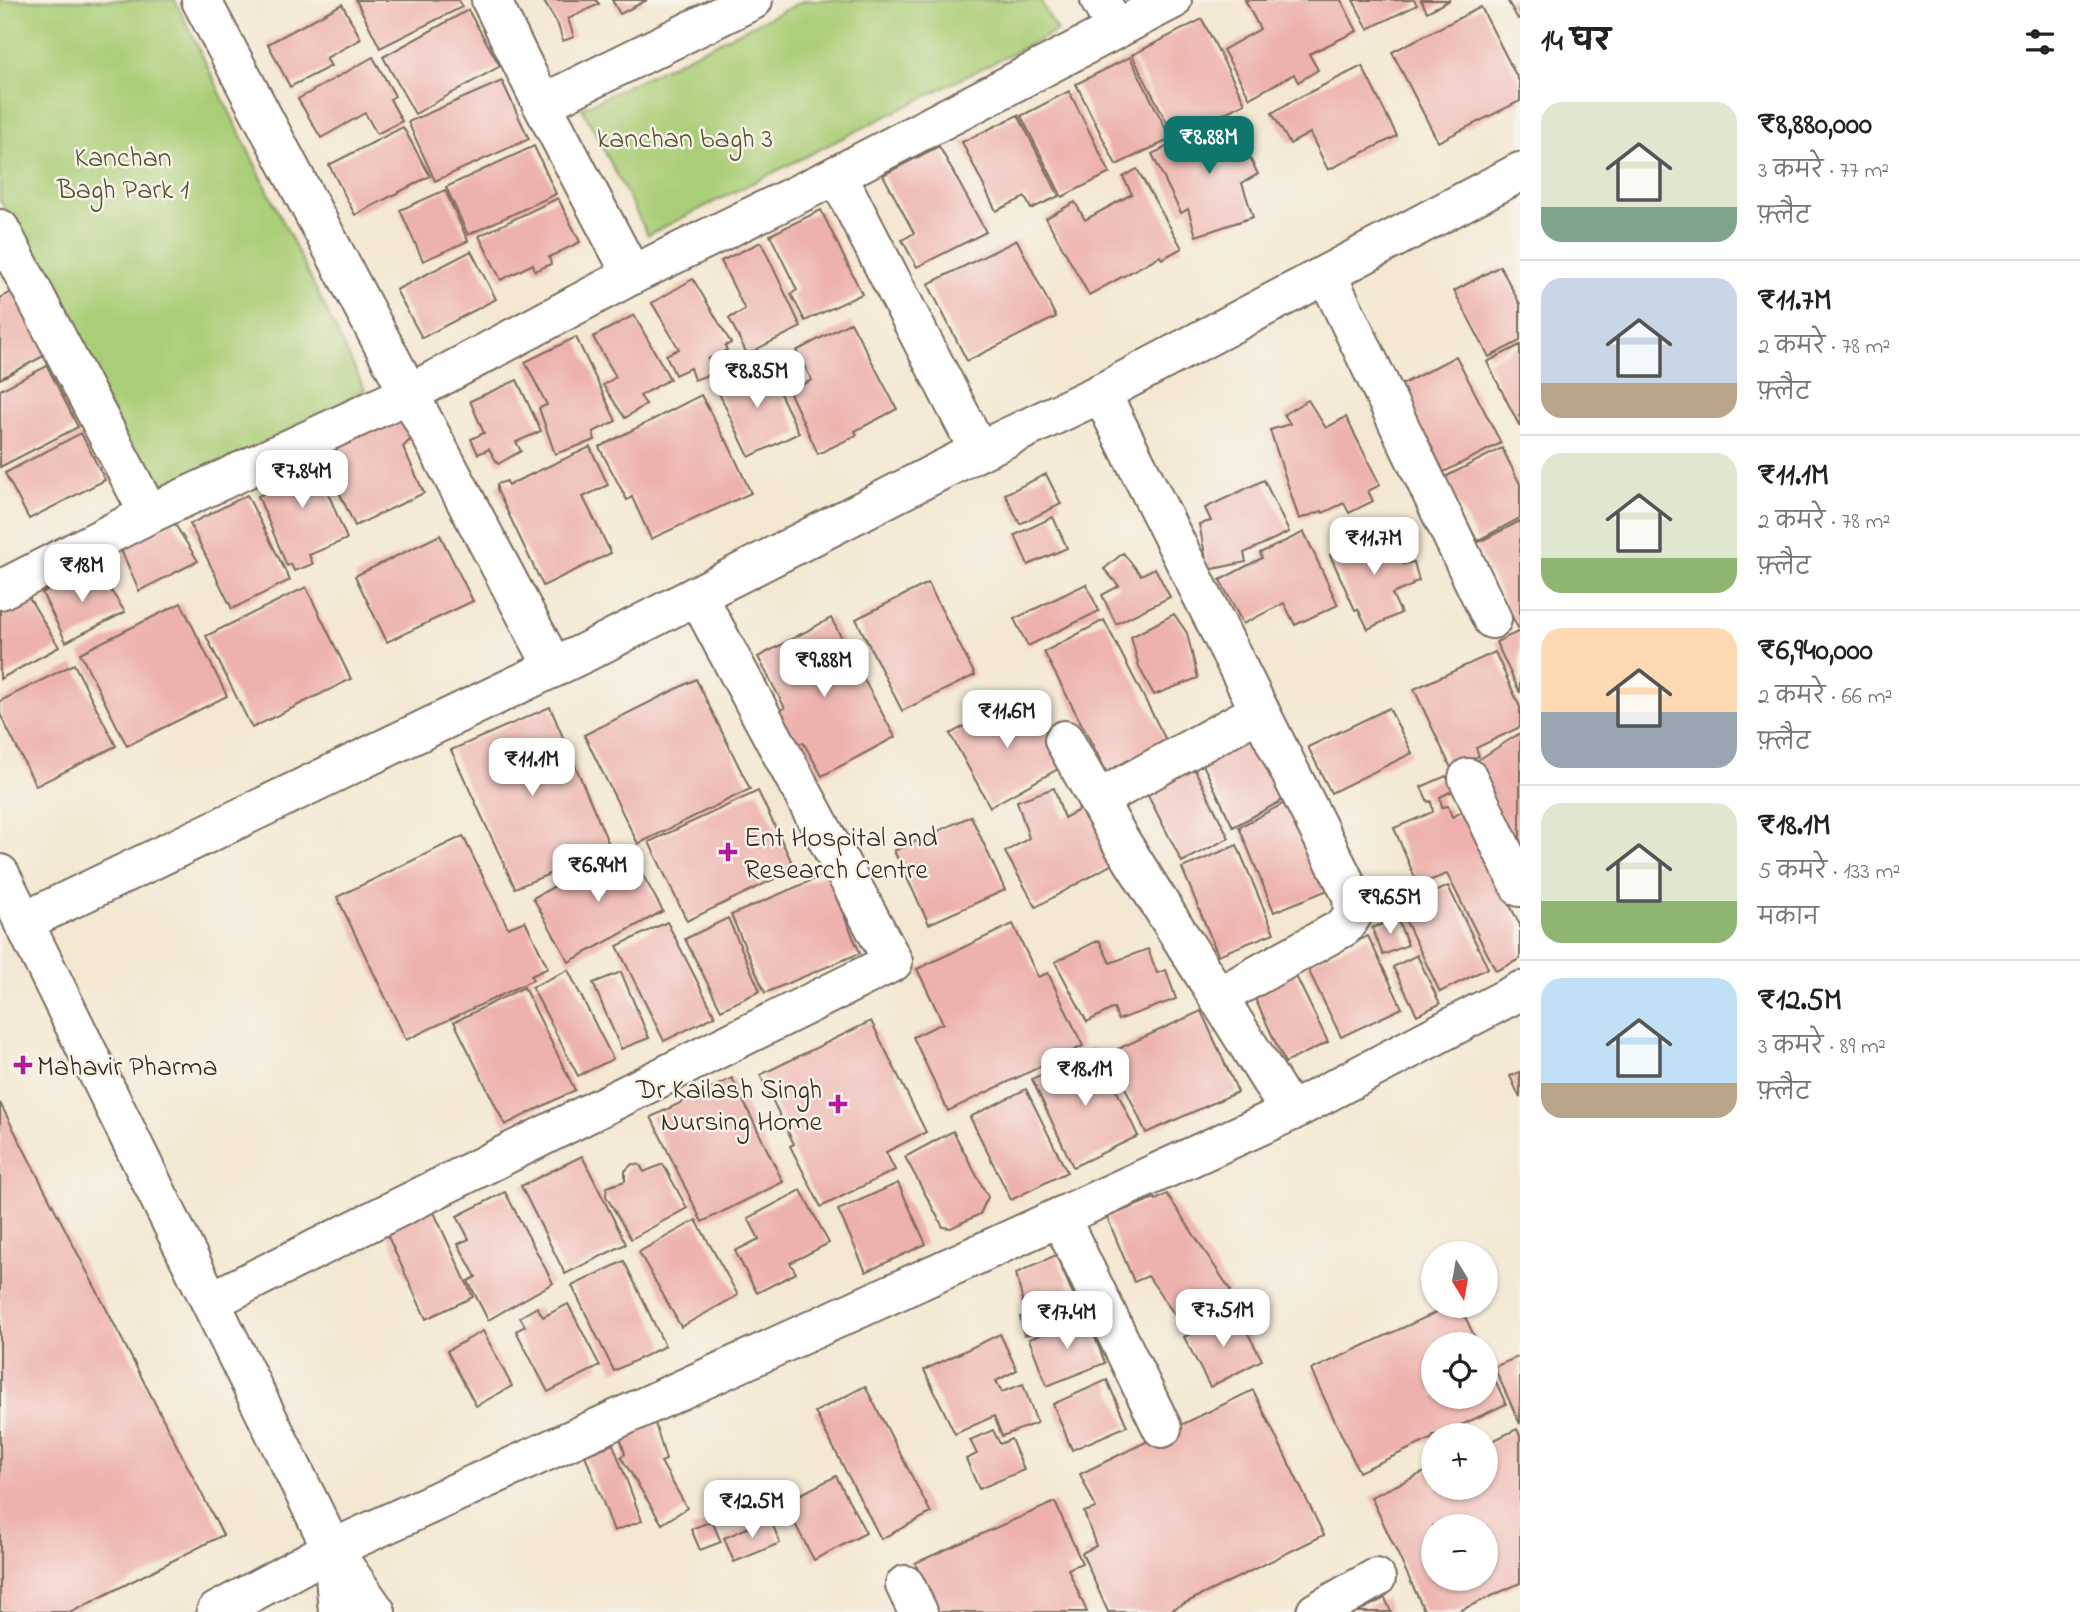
<!DOCTYPE html>
<html lang="hi">
<head>
<meta charset="utf-8">
<style>
  :root { --surface:#fff; --page:#f6f6f6; --text:#222; --muted:#767676; --line:#e0e0e0; --accent:#0f766e }
  body { margin:0; font-family:"Indie Flower","Playpen Sans Deva",sans-serif; background:var(--page); color:var(--text); height:100vh; display:flex; flex-direction:column; font-size:26px; white-space:nowrap }
  * { box-sizing:border-box; margin:0 }
  p { font-size:23px; color:var(--muted) }
  .icon { flex:none; width:38px; height:38px; fill:none; stroke:currentColor; stroke-width:2; stroke-linecap:round; stroke-linejoin:round }
  .map { position:relative; flex:1; overflow:hidden }
  .drawer { display:flex; flex-direction:column; background:var(--surface); width:560px }
  .drawer>* { flex:none }
  .needle { width:46px; rotate:169deg }
  .buttons { position:absolute; left:1421px; top:1241px; display:grid; gap:14px }
  .buttons a { display:grid; place-items:center; width:77px; height:77px; border-radius:50%; background:var(--surface); box-shadow:0 2px 5px #0004; font-size:35px }
  .price { position:absolute; translate:-50% -60px; padding:0 16px; border-radius:14px; background:#fff; color:#222; font-size:23px; line-height:46px; filter:drop-shadow(0 2px 4px #0008) }
  .price::after { content:''; position:absolute; left:50%; top:42px; width:21px; height:16px; margin-left:-10px; background:inherit; clip-path:polygon(0 0,100% 0,50% 100%) }
  .price.current { background:var(--accent); color:#fff }
  ul { padding:0; list-style:none }
  li { display:flex; align-items:center; gap:21px; height:175px; padding:0 21px }
  li+li { border-top:2px solid var(--line) }
  li span { display:grid; place-items:center; flex:none; width:196px; height:140px; border-radius:21px; color:#555 }
  li>.icon { margin-inline-start:auto }
  span .icon { width:84px; height:84px; fill:#fffc; stroke-width:1 }
  li b { font-size:30px }
  h2 { display:flex; justify-content:space-between; align-items:center; height:84px; padding:0 21px; font-size:30px }
  main { display:flex; flex:1; min-height:0 }
  .map>svg:first-child { display:block }
  .green { fill:#aace77; stroke:#727c4a; stroke-width:2 }
  .building { fill:#eeb2ae; fill-rule:evenodd }
  .lines { fill:none; stroke-linecap:round; stroke-linejoin:round }
  .minor-casing { stroke:#7c6c5d; stroke-width:42 }
  .minor { stroke:#fff; stroke-width:38 }
  .poi-dot { fill:#b5179e; stroke:#f7f3e8; stroke-width:2.5 }
  .labels { text-anchor:middle; stroke-width:5; stroke-linejoin:round; paint-order:stroke }
  .park-label { font-size:28px; fill:#575334; stroke:#f7f3e8 }
  .poi-label { font-size:28px; fill:#3b2a1e; stroke:#f7f3e8; text-anchor:start }
</style>
</head>
<body>
<main>
<div class="map">
<svg width="1520" height="1612" viewBox="0 0 1520 1612">
  <rect width="100%" height="100%" fill="#f7f3e8"/>
  <filter id="ink" filterUnits="userSpaceOnUse"><feTurbulence type="fractalNoise" baseFrequency=".0143" numOctaves="2"/><feDisplacementMap in="SourceGraphic" scale="14" xChannelSelector="R" yChannelSelector="G"/><feConvolveMatrix kernelMatrix="1 2 1 2 8 2 1 2 1" color-interpolation-filters="sRGB"/></filter>
  <filter id="wash" filterUnits="userSpaceOnUse"><feTurbulence type="fractalNoise" baseFrequency=".00686" numOctaves="4" result="noise"/><feDisplacementMap in="SourceGraphic" scale="28" xChannelSelector="R" yChannelSelector="G"/><feGaussianBlur stdDeviation="1.57" result="paint"/><feColorMatrix in="noise" values="0 0 0 0 0 0 0 0 0 0 0 0 0 0 0 0 0 1.4 0 .05"/><feComposite in="paint" operator="in"/></filter>
  <g filter="url(#wash)">
    <rect width="100%" height="100%" fill="#f4e8d3"/>
    <g class="green">
      <polygon points="0,0 175,0 365,390 158,498 0,200"/>
      <polygon points="805,0 1040,0 1057,31 648,235 582,108"/>
    </g>
    <g id="blocks">
      <g class="building">
        <polygon points="356,0 459,0 462,7 380,48"/>
        <polygon points="543,0 596,0 599,4 568,19 574,37 563,41 558,25"/>
        <polygon points="612,0 647,0 620,14"/>
        <polygon points="1245,0 1341,0 1357,31 1309,54 1318,70 1298,82 1294,74 1250,98 1223,50 1260,29"/>
        <polygon points="1353,0 1414,0 1417,5 1368,29"/>
        <polygon points="1421,0 1450,0 1427,12"/>
        <polygon points="1507,0 1520,0 1520,18 1518,19"/>
        <polygon points="342,4 361,39 326,58 331,66 290,87 268,44"/>
        <polygon points="1481,7 1520,83 1520,101 1438,142 1392,52"/>
        <polygon points="468,10 500,66 415,114 383,57"/>
        <polygon points="1202,19 1245,103 1175,138 1132,55"/>
        <polygon points="373,57 395,96 390,99 402,121 377,134 365,113 321,138 298,99"/>
        <polygon points="1130,57 1171,139 1116,165 1076,84"/>
        <polygon points="1362,66 1397,136 1328,170 1310,133 1290,144 1272,113 1294,100"/>
        <polygon points="502,81 529,139 435,181 408,122"/>
        <polygon points="1069,91 1110,173 1062,197 1021,116"/>
        <polygon points="1018,115 1059,196 1031,209 1025,197 996,211 962,142"/>
        <polygon points="1229,116 1258,174 1242,183 1253,217 1196,236 1188,209 1181,213 1152,154"/>
        <polygon points="403,127 430,176 355,215 329,165"/>
        <polygon points="534,146 556,194 468,235 446,187"/>
        <polygon points="939,146 986,232 917,267 902,240 914,233 883,175"/>
        <polygon points="1137,169 1182,248 1162,259 1160,256 1089,295 1046,218 1075,202 1085,220 1132,194 1123,177"/>
        <polygon points="445,190 468,241 423,261 400,210"/>
        <polygon points="558,198 580,242 549,257 551,264 535,271 533,264 501,280 479,236"/>
        <polygon points="821,210 862,294 805,321 791,294 797,290 770,235"/>
        <polygon points="1017,240 1056,317 967,361 928,284"/>
        <polygon points="761,242 801,327 747,354 729,318 745,310 721,261"/>
        <polygon points="471,251 496,299 422,338 396,290"/>
        <polygon points="1500,266 1520,304 1520,341 1489,357 1454,291"/>
        <polygon points="693,279 731,343 725,346 727,350 708,359 714,373 694,380 690,368 675,375 666,355 679,349 652,303"/>
        <polygon points="19,288 51,352 0,379 0,298"/>
        <polygon points="634,315 670,379 640,396 646,404 625,418 603,385 616,377 593,337"/>
        <polygon points="851,322 897,409 855,431 857,435 818,454 789,391 812,380 796,351"/>
        <polygon points="576,337 616,421 593,432 595,440 555,454 539,408 547,405 525,362"/>
        <polygon points="1520,345 1520,427 1487,362"/>
        <polygon points="1456,356 1501,443 1444,472 1399,386"/>
        <polygon points="766,364 799,433 749,457 716,387"/>
        <polygon points="47,366 78,427 0,467 0,390"/>
        <polygon points="517,380 541,431 516,442 521,451 498,464 489,449 478,454 471,439 484,433 470,401"/>
        <polygon points="701,395 725,440 726,439 751,493 651,539 632,497 627,500 599,447"/>
        <polygon points="1308,400 1326,428 1346,417 1380,485 1368,491 1373,501 1349,513 1344,503 1323,513 1322,511 1299,519 1270,430 1290,424 1284,414"/>
        <polygon points="396,408 411,439 403,447 424,493 355,526 332,477 346,471 331,440"/>
        <polygon points="81,433 105,480 29,519 5,473"/>
        <polygon points="317,447 330,478 323,481 347,539 309,555 313,564 294,571 291,564 287,566 258,496 283,486 274,465"/>
        <polygon points="590,447 608,485 583,497 611,553 543,586 497,490 497,484 507,481 508,485"/>
        <polygon points="1502,448 1520,484 1520,518 1477,541 1445,477"/>
        <polygon points="1046,474 1061,504 1020,524 1005,494"/>
        <polygon points="1264,480 1289,532 1244,553 1246,562 1208,570 1199,524 1211,521 1205,508"/>
        <polygon points="247,495 290,580 232,609 190,524"/>
        <polygon points="1053,517 1067,548 1028,565 1015,535"/>
        <polygon points="171,518 198,561 139,591 119,545"/>
        <polygon points="1520,521 1520,627 1518,628 1475,544"/>
        <polygon points="1388,529 1404,564 1414,562 1419,581 1412,583 1413,585 1392,594 1401,613 1368,629 1358,609 1355,610 1330,555"/>
        <polygon points="1304,532 1338,605 1295,625 1284,603 1243,624 1220,580 1262,558 1260,553"/>
        <polygon points="440,535 473,601 387,642 355,576"/>
        <polygon points="1123,553 1141,575 1155,568 1170,597 1116,624 1102,595 1119,586 1104,569"/>
        <polygon points="95,566 125,612 66,642 42,593"/>
        <polygon points="928,583 975,675 902,711 856,619"/>
        <polygon points="1086,584 1099,611 1028,646 1014,619"/>
        <polygon points="306,587 351,679 252,728 206,636"/>
        <polygon points="28,596 59,647 0,679 0,609"/>
        <polygon points="181,603 227,696 127,746 80,653"/>
        <polygon points="1174,614 1187,633 1198,678 1154,695 1139,667 1131,637"/>
        <polygon points="831,618 895,737 822,776 803,742 789,749 771,715 785,708 758,657"/>
        <polygon points="1104,620 1167,742 1107,773 1044,652"/>
        <polygon points="1520,631 1520,693 1496,642"/>
        <polygon points="1495,652 1520,707 1520,727 1476,748 1479,756 1451,768 1414,689"/>
        <polygon points="74,664 116,746 36,786 0,714 0,701"/>
        <polygon points="696,679 750,789 638,844 584,735"/>
        <polygon points="1024,693 1065,765 990,807 950,734"/>
        <polygon points="550,707 611,849 515,888 451,750"/>
        <polygon points="1389,708 1412,753 1331,793 1308,747"/>
        <polygon points="1253,724 1285,799 1233,827 1196,750"/>
        <polygon points="1520,733 1520,856 1475,762"/>
        <polygon points="1188,756 1229,838 1182,862 1140,780"/>
        <polygon points="1446,776 1454,790 1440,797 1442,807 1448,806 1452,817 1462,812 1520,925 1520,959 1496,971 1447,874 1418,885 1394,828 1433,812 1431,801 1428,802 1421,787"/>
        <polygon points="1054,788 1064,818 1090,804 1121,859 1036,907 1005,852 1029,838 1017,801"/>
        <polygon points="758,791 795,869 687,921 649,842"/>
        <polygon points="1296,797 1333,888 1274,912 1239,827"/>
        <polygon points="971,816 1005,890 929,924 894,851"/>
        <polygon points="463,836 508,928 525,921 548,968 531,976 533,980 406,1040 337,897"/>
        <polygon points="1237,845 1274,933 1218,955 1182,868"/>
        <polygon points="627,847 663,911 569,962 533,898"/>
        <polygon points="826,874 860,953 765,993 731,915"/>
        <polygon points="1448,886 1488,968 1440,992 1400,909"/>
        <polygon points="728,918 760,991 721,1010 685,939"/>
        <polygon points="1397,918 1408,945 1383,955 1372,928"/>
        <polygon points="667,922 715,1016 664,1041 617,946"/>
        <polygon points="1013,924 1038,977 1048,973 1083,1046 948,1111 913,1037 943,1023 917,969"/>
        <polygon points="1368,936 1402,1008 1341,1037 1306,965"/>
        <polygon points="1099,940 1110,963 1148,949 1157,973 1166,970 1176,999 1118,1020 1114,1008 1087,1022 1055,962"/>
        <polygon points="1417,955 1440,1004 1417,1015 1393,967"/>
        <polygon points="568,970 613,1059 578,1076 532,987"/>
        <polygon points="621,972 649,1038 621,1049 593,983"/>
        <polygon points="1294,972 1328,1042 1285,1063 1252,992"/>
        <polygon points="524,987 575,1090 505,1125 454,1022"/>
        <polygon points="1201,1011 1238,1092 1146,1133 1109,1053"/>
        <polygon points="871,1021 926,1132 886,1152 895,1170 821,1207 790,1146 794,1144 760,1075"/>
        <polygon points="1097,1049 1138,1136 1073,1167 1032,1079"/>
        <polygon points="1520,1072 1520,1098 1510,1076"/>
        <polygon points="732,1078 783,1182 702,1222 651,1117"/>
        <polygon points="1026,1089 1067,1172 1011,1200 970,1117"/>
        <polygon points="0,1103 223,1535 72,1612 0,1612"/>
        <polygon points="953,1131 988,1197 980,1214 951,1228 943,1227 905,1157"/>
        <polygon points="582,1156 626,1244 565,1274 521,1186"/>
        <polygon points="632,1164 640,1165 644,1172 663,1164 687,1208 631,1239 606,1196 607,1187 625,1181 625,1171"/>
        <polygon points="898,1183 926,1244 866,1272 838,1210"/>
        <polygon points="801,1190 829,1243 790,1263 796,1273 757,1293 735,1251 759,1239 748,1218"/>
        <polygon points="505,1192 553,1283 488,1320 468,1281 476,1277 458,1244 469,1239 457,1216"/>
        <polygon points="1167,1194 1231,1291 1181,1324 1148,1276 1134,1282 1107,1217 1155,1198 1156,1200"/>
        <polygon points="432,1208 473,1297 426,1319 385,1230"/>
        <polygon points="696,1220 738,1295 681,1327 639,1252"/>
        <polygon points="1056,1255 1076,1301 1054,1311 1058,1327 1024,1335 1020,1317 1026,1316 1016,1273"/>
        <polygon points="624,1261 665,1346 614,1371 572,1286"/>
        <polygon points="568,1304 600,1366 548,1392 516,1331 525,1326 520,1317 537,1307 543,1317"/>
        <polygon points="1450,1306 1460,1306 1478,1344 1433,1344 1433,1396 1486,1396 1486,1361 1506,1404 1440,1435 1433,1435 1433,1438 1359,1472 1311,1370"/>
        <polygon points="1236,1311 1262,1360 1210,1387 1184,1337"/>
        <polygon points="1087,1317 1105,1363 1047,1386 1029,1339"/>
        <polygon points="483,1331 512,1386 476,1406 447,1351"/>
        <polygon points="1000,1334 1017,1370 996,1381 1002,1392 1023,1384 1037,1423 1002,1436 994,1416 955,1434 924,1370"/>
        <polygon points="1520,1356 1520,1424 1494,1367"/>
        <polygon points="1107,1380 1127,1426 1072,1450 1053,1404"/>
        <polygon points="865,1386 931,1513 881,1539 815,1412"/>
        <polygon points="1253,1390 1324,1535 1173,1609 1175,1612 1108,1612 1082,1553 1096,1546 1084,1512 1096,1508 1080,1474"/>
        <polygon points="655,1423 666,1460 661,1462 687,1508 662,1524 621,1457 625,1454 619,1433"/>
        <path d="M 1517,1429 L 1520,1436 L 1520,1583 L 1457,1612 L 1425,1612 L 1371,1497 L 1433,1468 L 1433,1488 L 1486,1488 L 1486,1444 ZM 1433,1526 L 1486,1526 L 1486,1578 L 1433,1578 Z"/>
        <polygon points="993,1430 1000,1444 1011,1439 1024,1470 979,1489 966,1459 977,1454 970,1440"/>
        <polygon points="613,1444 642,1521 614,1531 585,1455"/>
        <polygon points="836,1476 866,1533 814,1560 784,1503"/>
        <polygon points="1055,1502 1082,1563 1068,1569 1087,1612 937,1612 915,1563"/>
        <polygon points="770,1518 780,1543 734,1562 724,1538"/>
        <polygon points="712,1521 721,1542 700,1550 691,1529"/>
        <polygon points="1385,1598 1391,1612 1357,1612"/>
      </g>
    </g>
  </g>
  <g filter="url(#ink)">
    <use href="#blocks" fill-opacity="0" stroke="#7c6c5d" stroke-width="2"/>
    <g class="lines">
      <defs>
        <g id="minor">
          <polyline points="201,0 554,668"/>
          <polyline points="491,0 542,104 632,275"/>
          <polyline points="1100,0 1116,29"/>
          <polyline points="542,104 753,0"/>
          <polyline points="837,175 979,451"/>
          <polyline points="0,229 149,514"/>
          <polyline points="1327,275 1492,619"/>
          <polyline points="1101,393 1352,896 1353,914 1344,927 1218,997"/>
          <polyline points="0,590 149,514 410,393 632,275 837,175 1172,0"/>
          <polyline points="1064,740 1120,840 1290,1112"/>
          <polyline points="1468,778 1520,887"/>
          <polyline points="1097,800 1260,711"/>
          <polyline points="0,874 332,1549 376,1612"/>
          <polyline points="23,922 586,652 979,451 1101,393 1520,172"/>
          <polyline points="1060,1217 1162,1428"/>
          <polyline points="211,1301 893,962 697,595"/>
          <polyline points="333,1552 338,1612"/>
          <polyline points="905,1585 918,1612"/>
          <polyline points="216,1612 332,1549 1290,1112 1520,991"/>
          <polyline points="1316,1612 1376,1578"/>
        </g>
      </defs>
      <use href="#minor" class="minor-casing"/>
      <use href="#minor" class="minor"/>
    </g>
  </g>
  <g class="poi-dot">
    <path d="M724.5 841.5h7v7h7v7h-7v7h-7v-7h-7v-7h7z"/>
    <path d="M19.5 1054.5h7v7h7v7h-7v7h-7v-7h-7v-7h7z"/>
    <path d="M834.5 1093.5h7v7h7v7h-7v7h-7v-7h-7v-7h7z"/>
  </g>
  <g class="labels">
    <g class="park-label">
      <text x="685" y="147">kanchan bagh 3</text>
      <text x="123" y="166">Kanchan<tspan x="123" dy="32">Bagh Park 1</tspan></text>
    </g>
    <g class="poi-label">
      <text x="744" y="846">Ent Hospital and<tspan x="744" dy="32">Research Centre</tspan></text>
      <text x="37" y="1075">Mahavir Pharma</text>
      <text x="822" y="1098" text-anchor="end">Dr Kailash Singh<tspan x="822" dy="32">Nursing Home</tspan></text>
    </g>
  </g>
</svg>
<div class="buttons">
<a><svg class="needle" viewBox="-14 -14 28 28"><path d="M0-13l5 13h-10z" fill="#e53935"/><path d="M0 13l5-13h-10z" fill="#767676"/></svg></a>
<a><svg class="icon" aria-label="locate" viewBox="0 0 24 24"><circle cx="12" cy="12" r="6"/><path d="M12 2v4M12 18v4M2 12h4M18 12h4"/></svg></a>
<a>+</a>
<a>−</a>
</div>
<b class="price current" style="left:1209px;top:176px">₹8.88M</b>
<b class="price" style="left:757px;top:410px">₹8.85M</b>
<b class="price" style="left:302px;top:510px">₹7.84M</b>
<b class="price" style="left:1374px;top:577px">₹11.7M</b>
<b class="price" style="left:82px;top:604px">₹18M</b>
<b class="price" style="left:824px;top:699px">₹9.88M</b>
<b class="price" style="left:1007px;top:750px">₹11.6M</b>
<b class="price" style="left:532px;top:798px">₹11.1M</b>
<b class="price" style="left:598px;top:904px">₹6.94M</b>
<b class="price" style="left:1390px;top:936px">₹9.65M</b>
<b class="price" style="left:1085px;top:1108px">₹18.1M</b>
<b class="price" style="left:1223px;top:1349px">₹7.51M</b>
<b class="price" style="left:1067px;top:1351px">₹17.4M</b>
<b class="price" style="left:752px;top:1540px">₹12.5M</b>
</div>
<section class="drawer">
<h2>14 घर<svg class="icon" aria-label="filters" viewBox="0 0 24 24"><path d="M4 7h16M4 17h16"/><circle cx="9" cy="7" r="2"/><circle cx="15" cy="17" r="2"/></svg></h2>
<ul>
<li><span style="background:linear-gradient(#dfe7d0 75%,#7fa58c 0)"><svg class="icon" aria-label="home" viewBox="0 0 24 24"><path d="M3 11l9-7 9 7M6 9v11h12V9"/></svg></span><div><b>₹8,880,000</b><p>3 कमरे · 77 m²</p><p>फ़्लैट</p></div></li>
<li><span style="background:linear-gradient(#c9d6e8 75%,#b9a48a 0)"><svg class="icon" aria-label="home" viewBox="0 0 24 24"><path d="M3 11l9-7 9 7M6 9v11h12V9"/></svg></span><div><b>₹11.7M</b><p>2 कमरे · 78 m²</p><p>फ़्लैट</p></div></li>
<li><span style="background:linear-gradient(#dfe7d0 75%,#8fb573 0)"><svg class="icon" aria-label="home" viewBox="0 0 24 24"><path d="M3 11l9-7 9 7M6 9v11h12V9"/></svg></span><div><b>₹11.1M</b><p>2 कमरे · 78 m²</p><p>फ़्लैट</p></div></li>
<li><span style="background:linear-gradient(#ffd9b3 60%,#9aa5b1 0)"><svg class="icon" aria-label="home" viewBox="0 0 24 24"><path d="M3 11l9-7 9 7M6 9v11h12V9"/></svg></span><div><b>₹6,940,000</b><p>2 कमरे · 66 m²</p><p>फ़्लैट</p></div></li>
<li><span style="background:linear-gradient(#dfe7d0 70%,#8fb573 0)"><svg class="icon" aria-label="home" viewBox="0 0 24 24"><path d="M3 11l9-7 9 7M6 9v11h12V9"/></svg></span><div><b>₹18.1M</b><p>5 कमरे · 133 m²</p><p>मकान</p></div></li>
<li><span style="background:linear-gradient(#bfe0f5 75%,#b9a48a 0)"><svg class="icon" aria-label="home" viewBox="0 0 24 24"><path d="M3 11l9-7 9 7M6 9v11h12V9"/></svg></span><div><b>₹12.5M</b><p>3 कमरे · 89 m²</p><p>फ़्लैट</p></div></li>
</ul>
</section>
</main>
</body>
</html>
